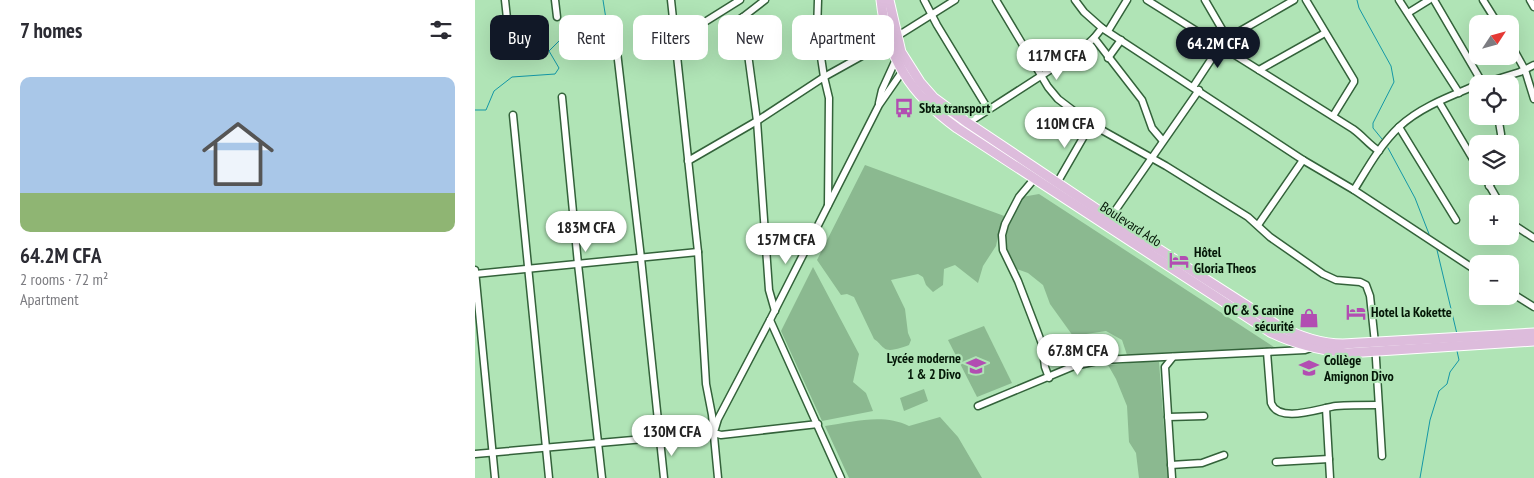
<!DOCTYPE html>
<html lang="en">
<head>
<meta charset="utf-8">
<style>
  :root { --surface:#fff; --page:#f2f2f3; --text:#2b2b33; --muted:#7c7c81; --accent:#111827 }
  body { margin:0; font-family:"PT Sans Narrow",sans-serif; background:var(--page); color:var(--text); height:100vh; display:flex; flex-direction:column; font-size:19px; white-space:nowrap }
  * { box-sizing:border-box; margin:0 }
  p { font-size:16px; color:var(--muted) }
  .icon { flex:none; width:28px; height:28px; fill:none; stroke:currentColor; stroke-width:2; stroke-linecap:round; stroke-linejoin:round }
  .map { position:relative; flex:1; overflow:hidden }
  .drawer { display:flex; flex-direction:column; background:var(--surface); width:475px }
  .drawer>* { flex:none }
  .banner { position:absolute; left:15px; top:15px; width:475px; height:45px; display:flex; gap:10px }
  .needle { width:32px; rotate:54deg }
  .controls { position:absolute; left:994px; top:15px; display:grid; gap:10px }
  .controls a { display:grid; place-items:center; width:50px; height:50px; border-radius:10px; background:var(--surface); box-shadow:0 5px 20px #0002; font-size:25px }
  .price { position:absolute; translate:-50% -42px; padding:0 11px; border-radius:18px; background:#fff; color:#222; font-size:16px; line-height:32px; filter:drop-shadow(0 1px 2px #0008) }
  .price::after { content:''; position:absolute; left:50%; top:30px; width:15px; height:11px; margin-left:-8px; background:inherit; clip-path:polygon(0 0,100% 0,50% 100%) }
  .price.current { background:var(--accent); color:#fff }
  ul { padding:0; list-style:none }
  li { display:grid; align-content:center; gap:10px; height:265px; padding:0 20px }
  li span { display:grid; place-items:center; height:155px; border-radius:10px; color:#555 }
  li>.icon { margin-inline-start:auto }
  span .icon { width:90px; height:90px; fill:#fffc; stroke-width:1 }
  li b { font-size:21px }
  h2 { display:flex; justify-content:space-between; align-items:center; height:60px; padding:0 20px; font-size:21px }
  .tag { padding:0 18px; border-radius:10px; background:var(--surface); box-shadow:0 5px 20px #0002; font-size:18px; line-height:45px }
  .tag.current { background:var(--accent); color:#fff }
  main { display:flex; flex:1; min-height:0 }
  .map>svg:first-child { display:block }
  .green { fill:#8bb990 }
  .lines { fill:none; stroke-linecap:round; stroke-linejoin:round }
  .stream { stroke:#1497a6; stroke-width:1 }
  .minor-casing { stroke:#33623a; stroke-width:9 }
  .major-casing { stroke:#fff; stroke-width:11 }
  .minor { stroke:#fff; stroke-width:6 }
  .major { stroke:#ddbcdc; stroke-width:9 }
  .labels { text-anchor:middle; stroke-width:4.5; stroke-linejoin:round; paint-order:stroke }
  .poi-label { font-size:14px; font-weight:bold; fill:#041707; stroke:#b0e4b6; text-anchor:start }
  .street-label { font-size:14px; fill:#041707; stroke:#b0e4b6 }
</style>
</head>
<body>
<main>
<section class="drawer">
<h2>7 homes<svg class="icon" aria-label="filters" viewBox="0 0 24 24"><path d="M4 7h16M4 17h16"/><circle cx="9" cy="7" r="2"/><circle cx="15" cy="17" r="2"/></svg></h2>
<ul>
<li><span style="background:linear-gradient(#a9c7e8 75%,#8fb573 0)"><svg class="icon" aria-label="home" viewBox="0 0 24 24"><path d="M3 11l9-7 9 7M6 9v11h12V9"/></svg></span><div><b>64.2M CFA</b><p>2 rooms · 72 m²</p><p>Apartment</p></div></li>
</ul>
</section>
<div class="map">
<svg width="1059" height="478" viewBox="0 0 1059 478">
  <rect width="100%" height="100%" fill="#b0e4b6"/>
  <g class="green">
    <path d="M 390,165 L 532,217 L 525,227 L 521,246 L 508,266 L 503,283 L 480,265 L 469,269 L 468,285 L 458,292 L 451,285 L 448,277 L 443,274 L 416,280 L 430,309 L 433,333 L 436,340 L 434,345 C 428,347 414,353 409,348 C 405,345 404,342 399,339 L 379,297 L 372,294 L 366,295 L 342,260 Z"/>
    <polygon points="564,194 802,349 652,355 647,340 631,331 598,336 575,304 568,285 553,273 539,268 531,252 530,240 536,218 547,197"/>
    <polygon points="338,267 384,354 378,382 391,393 398,411 347,421 306,331"/>
    <polygon points="509,326 537,383 502,397 473,340"/>
    <polygon points="666,362 684,362 693,478 664,478 661,453 654,442 652,406 641,379 633,365"/>
    <polygon points="449,389 453,401 429,411 425,398"/>
    <path d="M 465,417 L 483,437 L 507,478 L 374,478 L 350,426 C 378,422 408,413 434,426 Z"/>
  </g>
  <g class="lines">
    <g class="stream">
      <polyline points="882,0 884,8 916,66 919,82 898,123 898,128 907,139"/>
      <polyline points="0,110 11,110 19,91 37,77 80,74 84,68 74,51 97,28 131,19 128,0"/>
      <polyline points="913,148 940,198 954,234"/>
      <polyline points="962,250 982,334"/>
      <polyline points="945,478 955,420 964,391 972,384 975,372 984,360 982,351"/>
    </g>
    <defs>
      <g id="minor">
        <polyline points="30,0 35,46"/>
        <polyline points="80,0 82,17"/>
        <polyline points="196,0 223,252 231,384 237,415 243,478"/>
        <polyline points="343,0 342,31 349,77 354,98 353,205"/>
        <polyline points="449,0 462,25 513,109"/>
        <polyline points="521,0 573,87 583,99 616,124 691,166 773,217 795,237 848,274 861,280 885,282 891,285 895,296 900,343 907,456"/>
        <polyline points="600,0 609,12 627,28 828,160 879,190 1002,271"/>
        <path d="M 672,0 L 878,129 C 888,136 894,145 904,151"/>
        <polyline points="730,0 762,55"/>
        <polyline points="831,0 879,80 879,82 858,116"/>
        <polyline points="924,0 984,93"/>
        <polyline points="959,0 1008,84"/>
        <polyline points="1008,0 1023,24"/>
        <polyline points="1055,0 1059,7"/>
        <polyline points="933,13 954,0"/>
        <polyline points="268,17 282,121 294,290 300,311"/>
        <polyline points="627,28 619,38 667,100 677,128 688,141"/>
        <polyline points="249,29 268,17 290,0"/>
        <polyline points="633,31 652,0"/>
        <polyline points="201,40 265,0"/>
        <polyline points="141,43 166,258 189,478"/>
        <polyline points="1035,43 1050,70 1059,99"/>
        <polyline points="633,58 646,40"/>
        <polyline points="784,70 850,33"/>
        <polyline points="1006,84 1045,72 1059,65"/>
        <polyline points="718,87 745,46 753,38 819,0"/>
        <polyline points="87,97 103,264 127,478"/>
        <polyline points="964,102 1002,166"/>
        <polyline points="404,103 407,90 422,57"/>
        <polyline points="38,115 74,478"/>
        <polyline points="1023,116 1026,134 1026,144"/>
        <polyline points="493,123 606,50 619,38"/>
        <polyline points="924,127 981,220"/>
        <polyline points="213,161 282,121 349,77 421,37 480,0"/>
        <polyline points="565,172 544,197 530,224 527,235 528,250 543,281 561,328 567,344 570,367 574,378"/>
        <polyline points="1009,176 1025,204"/>
        <polyline points="582,183 616,124"/>
        <polyline points="1014,186 1021,176"/>
        <path d="M 879,190 C 892,169 905,145 924,127 C 945,107 976,96 1002,85"/>
        <polyline points="635,218 724,90"/>
        <polyline points="1035,220 1039,225 1059,238"/>
        <polyline points="783,225 828,160"/>
        <polyline points="0,270 20,478"/>
        <polyline points="0,274 223,252"/>
        <polyline points="1035,292 1059,307"/>
        <polyline points="295,320 366,478"/>
        <path d="M 792,352 L 796,403 C 804,424 845,408 861,406 C 875,405 889,405 903,405"/>
        <polyline points="503,406 599,366 627,360 830,350 836,348"/>
        <polyline points="851,408 855,478"/>
        <polyline points="693,417 729,416"/>
        <polyline points="240,429 243,419 295,320 404,105 429,69"/>
        <polyline points="0,454 226,434 239,433 246,435 343,424"/>
        <polyline points="801,462 854,459"/>
        <polyline points="696,465 727,463 749,455"/>
        <polyline points="697,478 690,367 698,357"/>
      </g>
      <g id="major">
        <path d="M 406,0 C 412,58 435,94 482,128 L 795,332 C 819,344 845,350 872,353 L 1059,341"/>
        <path d="M 414,0 L 426,52 L 445,82 L 459,98 L 493,123 L 635,218 L 802,325 C 823,336 844,344 868,344 L 1059,333"/>
      </g>
    </defs>
    <use href="#minor" class="minor-casing"/>
    <use href="#major" class="major-casing"/>
    <use href="#minor" class="minor"/>
    <use href="#major" class="major"/>
  </g>
  <defs>
    <symbol id="bus-bare" viewBox="-9 -9 18 18"><path d="M-5-6H5V4H4V6H2V4H-2V6H-4V4H-5ZM-3.5-4V0h7V-4ZM-3.5 1.2v1.5H-2V1.2ZM2 1.2v1.5H3.5V1.2Z" fill="#b24db2" stroke="#b0e4b6" stroke-width="2.5" paint-order="stroke"/></symbol>
    <symbol id="hotel-bare" viewBox="-9 -9 18 18"><path d="M-6-4.5h1.5V1H6V5H4.5V3h-9V5H-6ZM-4 0a1.8 1.8 0 1 1 3.6 0ZM.5 0V-2.5h3Q6-2.5 6 0Z" fill="#b24db2" stroke="#b0e4b6" stroke-width="2.5" paint-order="stroke"/></symbol>
    <symbol id="shop-bare" viewBox="-9 -9 18 18"><path d="M-5-2.5h2.3a2.7 3.5 0 0 1 5.4 0H5L5.5 6h-11ZM-1.5-2.5h3a1.5 2.3 0 0 0-3 0Z" fill="#b24db2" stroke="#b0e4b6" stroke-width="2.5" paint-order="stroke"/></symbol>
    <symbol id="school-bare" viewBox="-9 -9 18 18"><path d="M0-5L7-2L0 1L-7-2ZM-4 1L0 2.5L4 1V4Q0 6-4 4Z" fill="#b24db2" stroke="#b0e4b6" stroke-width="2.5" paint-order="stroke"/></symbol>
    <symbol id="university-bare" viewBox="-9 -9 18 18"><path d="M0-5L7-2L0 1L-7-2ZM-4 1L0 2.5L4 1V4Q0 6-4 4Z" fill="#b24db2" stroke="#b0e4b6" stroke-width="2.5" paint-order="stroke"/></symbol>
  </defs>
  <g fill-rule="evenodd">
    <use href="#bus-bare" x="415" y="94" width="28" height="28"/>
    <use href="#hotel-bare" x="690" y="246" width="28" height="28"/>
    <use href="#hotel-bare" x="867" y="298" width="28" height="28"/>
    <use href="#shop-bare" x="820" y="304" width="28" height="28"/>
    <use href="#school-bare" x="487" y="352" width="28" height="28"/>
    <use href="#university-bare" x="820" y="354" width="28" height="28"/>
  </g>
  <g class="labels">
    <g class="poi-label">
      <text x="444" y="113">Sbta transport</text>
      <text x="719" y="257">Hôtel<tspan x="719" dy="16">Gloria Theos</tspan></text>
      <text x="819" y="315" text-anchor="end">OC &amp; S canine<tspan x="819" dy="16">sécurité</tspan></text>
      <text x="896" y="317">Hotel la Kokette</text>
      <text x="486" y="363" text-anchor="end">Lycée moderne<tspan x="486" dy="16">1 &amp; 2 Divo</tspan></text>
      <text x="849" y="365">Collège<tspan x="849" dy="16">Amignon Divo</tspan></text>
    </g>
    <g class="street-label">
      <text transform="translate(656 224) rotate(33)" y="5">Boulevard Ado</text>
    </g>
  </g>
</svg>
<div class="controls">
<a><svg class="needle" viewBox="-14 -14 28 28"><path d="M0-13l5 13h-10z" fill="#e53935"/><path d="M0 13l5-13h-10z" fill="#7c7c81"/></svg></a>
<a><svg class="icon" aria-label="locate" viewBox="0 0 24 24"><circle cx="12" cy="12" r="6"/><path d="M12 2v4M12 18v4M2 12h4M18 12h4"/></svg></a>
<a><svg class="icon" aria-label="layers" viewBox="0 0 24 24"><path d="M12 4l9 5-9 5-9-5zM3 14l9 5 9-5"/></svg></a>
<a>+</a>
<a>−</a>
</div>
<b class="price current" style="left:743px;top:69px">64.2M CFA</b>
<b class="price" style="left:582px;top:81px">117M CFA</b>
<b class="price" style="left:590px;top:149px">110M CFA</b>
<b class="price" style="left:111px;top:253px">183M CFA</b>
<b class="price" style="left:311px;top:265px">157M CFA</b>
<b class="price" style="left:603px;top:376px">67.8M CFA</b>
<b class="price" style="left:197px;top:457px">130M CFA</b>
<div class="banner">
<a class="tag current">Buy</a>
<a class="tag">Rent</a>
<a class="tag">Filters</a>
<a class="tag">New</a>
<a class="tag">Apartment</a>
</div>
</div>
</main>
</body>
</html>
